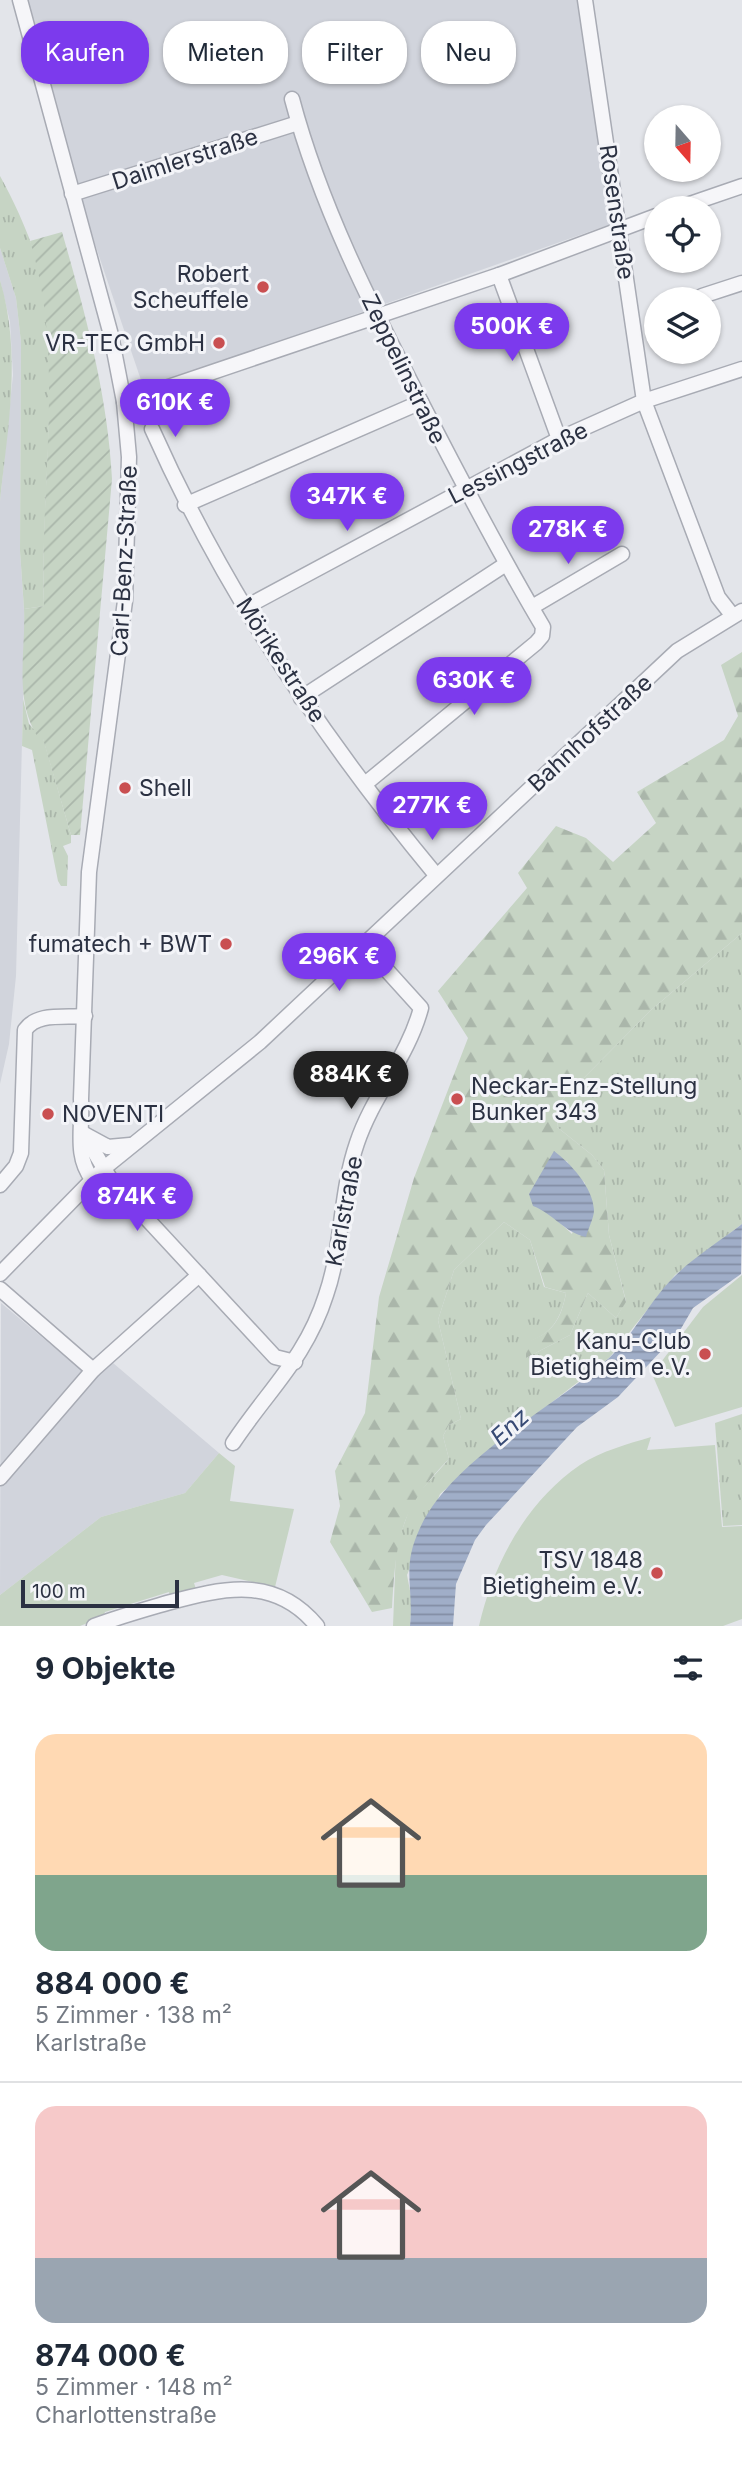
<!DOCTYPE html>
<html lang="de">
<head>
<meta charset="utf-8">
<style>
  :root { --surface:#fff; --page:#f6f6f7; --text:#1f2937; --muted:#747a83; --line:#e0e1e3; --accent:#7c3aed }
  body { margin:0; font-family:Inter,sans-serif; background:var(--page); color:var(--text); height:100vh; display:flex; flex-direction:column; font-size:26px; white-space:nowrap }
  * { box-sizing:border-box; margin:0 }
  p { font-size:23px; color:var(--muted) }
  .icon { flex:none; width:38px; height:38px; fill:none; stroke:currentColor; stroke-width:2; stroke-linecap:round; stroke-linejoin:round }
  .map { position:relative; height:1626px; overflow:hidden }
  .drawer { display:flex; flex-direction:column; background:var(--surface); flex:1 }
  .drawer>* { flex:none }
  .hud { position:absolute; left:21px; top:21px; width:700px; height:63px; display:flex; gap:14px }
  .needle { width:46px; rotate:160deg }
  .buttons { position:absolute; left:644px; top:105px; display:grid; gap:14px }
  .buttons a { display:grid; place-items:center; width:77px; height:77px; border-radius:50%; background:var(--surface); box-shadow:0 2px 5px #0004; font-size:35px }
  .scale { position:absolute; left:21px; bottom:18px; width:158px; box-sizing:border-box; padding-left:7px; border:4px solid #2b3142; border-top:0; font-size:19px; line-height:24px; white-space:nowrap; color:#2b3142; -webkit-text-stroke:5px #f3f4f8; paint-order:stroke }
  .price { position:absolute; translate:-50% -60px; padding:0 16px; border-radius:24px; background:var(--accent); color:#fff; font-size:23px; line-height:46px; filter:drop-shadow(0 2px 4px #0008) }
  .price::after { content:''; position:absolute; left:50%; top:42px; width:21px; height:16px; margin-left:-10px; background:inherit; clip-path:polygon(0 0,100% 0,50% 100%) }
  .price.selected { background:#222; color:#fff }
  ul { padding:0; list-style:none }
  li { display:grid; align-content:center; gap:14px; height:371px; padding:0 35px }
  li+li { border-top:2px solid var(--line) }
  li span { display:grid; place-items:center; height:217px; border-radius:21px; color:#555 }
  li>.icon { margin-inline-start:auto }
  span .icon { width:126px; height:126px; fill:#fffc; stroke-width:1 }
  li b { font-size:30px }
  h2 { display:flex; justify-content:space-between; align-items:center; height:84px; padding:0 35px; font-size:30px }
  .pill { padding:0 24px; border-radius:28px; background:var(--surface); box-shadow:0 2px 5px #0004; font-size:24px; line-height:63px }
  .pill.selected { background:var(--accent); color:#fff }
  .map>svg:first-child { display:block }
  .built { fill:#d1d4dc }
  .grass { fill:url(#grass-tufts) }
  .forest { fill:url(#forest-firs); fill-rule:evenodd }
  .park { fill:#c6d4c4 }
  .garden { fill:url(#garden-furrows) }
  .water { fill:url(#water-rules) }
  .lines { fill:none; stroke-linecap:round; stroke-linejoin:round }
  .minor-casing { stroke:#a8abb4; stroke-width:17 }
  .minor { stroke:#f6f6f9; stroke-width:14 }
  .poi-dot { fill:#c94f51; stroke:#f3f4f8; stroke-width:2.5 }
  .labels { text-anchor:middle; stroke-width:6; stroke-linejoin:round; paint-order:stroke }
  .street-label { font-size:23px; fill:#2b3142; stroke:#f3f4f8 }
  .poi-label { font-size:23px; fill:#2b3142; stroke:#f3f4f8; text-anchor:end }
  .water-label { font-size:24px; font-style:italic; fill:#374a74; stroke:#f3f4f8 }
</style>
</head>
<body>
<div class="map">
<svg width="742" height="1626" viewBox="0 0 742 1626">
  <defs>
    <pattern id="grass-tufts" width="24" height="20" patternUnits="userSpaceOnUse" patternTransform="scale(1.75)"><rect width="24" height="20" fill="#c6d4c4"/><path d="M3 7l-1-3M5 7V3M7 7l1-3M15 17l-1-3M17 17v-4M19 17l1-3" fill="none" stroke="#aab6aa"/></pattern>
    <pattern id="forest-firs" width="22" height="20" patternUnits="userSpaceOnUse" patternTransform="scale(1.75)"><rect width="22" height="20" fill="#c6d4c4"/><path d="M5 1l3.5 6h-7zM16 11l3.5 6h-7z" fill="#aab6aa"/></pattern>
    <pattern id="garden-furrows" width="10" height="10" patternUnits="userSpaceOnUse" patternTransform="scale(1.75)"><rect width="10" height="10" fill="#c6d4c4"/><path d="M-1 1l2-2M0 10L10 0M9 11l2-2" fill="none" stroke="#aab6aa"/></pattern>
    <pattern id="water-rules" width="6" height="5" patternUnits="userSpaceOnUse" patternTransform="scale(1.75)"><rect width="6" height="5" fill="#a0aec8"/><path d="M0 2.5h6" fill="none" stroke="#838ea4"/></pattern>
  </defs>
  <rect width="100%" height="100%" fill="#e3e5ea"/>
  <g class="built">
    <polygon points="28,0 580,0 611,224 153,386 143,386 76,188"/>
    <polygon points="0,248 16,298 21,342 20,551 25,625 16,976 9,1044 0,1084 0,501 13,375 10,322 0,280"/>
    <polygon points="1,1303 92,1379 113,1363 219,1453 185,1493 101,1517 0,1595"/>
  </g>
  <g class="grass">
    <path d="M 0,176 C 15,203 35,246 40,275 C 61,380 40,499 44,606 L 24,609 L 20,551 L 21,342 L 16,298 L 0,248 Z"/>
    <path d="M 0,280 C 22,354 8,426 0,501 Z"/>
    <polygon points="23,699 29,724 43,738 71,835 71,843 63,846 68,856 67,886 61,886 58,881 32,750 22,746"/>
    <path d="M 742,933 L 742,1224 L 675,1275 L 609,1358 L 503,1440 L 440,1494 L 407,1575 L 412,1601 L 410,1626 L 393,1626 L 396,1547 L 413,1499 L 449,1459 L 443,1436 L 449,1425 L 461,1419 L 438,1320 L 454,1270 L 504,1222 L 530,1240 L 544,1287 L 566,1293 C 561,1319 552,1334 526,1343 L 526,1358 L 570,1335 L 588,1293 L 616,1318 L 626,1301 L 609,1235 L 604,1170 L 592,1155 L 557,1127 L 561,1101 L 651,1010 Z"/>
    <polygon points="742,1414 742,1525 723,1526 715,1423"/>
  </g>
  <path class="forest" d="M 742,652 L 742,933 L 651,1010 L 561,1101 L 557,1127 L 592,1155 L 604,1170 L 609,1235 L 626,1302 L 616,1318 L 588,1293 L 570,1335 L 526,1358 L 526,1342 C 552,1334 561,1320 566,1293 L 545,1287 L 530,1240 L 504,1222 L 454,1270 L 438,1320 L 461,1419 L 449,1425 L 443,1436 L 449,1459 C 399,1509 396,1540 392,1608 L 372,1612 L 330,1542 L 340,1506 L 335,1471 L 365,1413 L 379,1297 L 414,1178 L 468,1038 L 438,991 L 527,888 L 518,873 L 556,826 L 586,838 L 613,862 L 656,823 L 637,792 L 724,740 L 738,716 L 721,665 ZM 567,1161 L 571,1170 L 585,1183 L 572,1234 L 529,1194 L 541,1176 Z"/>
  <g class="park">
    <polygon points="742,1275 742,1407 675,1427 652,1374 703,1307"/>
    <path d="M 651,1437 L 647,1450 L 715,1445 L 722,1527 L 742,1526 L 742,1619 L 723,1626 L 479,1626 C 493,1564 526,1502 580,1465 C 601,1451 628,1444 651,1437 Z"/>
    <polygon points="219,1453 235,1466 230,1501 294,1509 275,1587 222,1575 194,1583 196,1589 170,1596 169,1592 105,1612 103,1617 80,1626 0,1626 0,1595 101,1517 185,1493"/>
  </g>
  <path class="garden" d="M 62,232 C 85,312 108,396 112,479 L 80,835 L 71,835 L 43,739 L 39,739 C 13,701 26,653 24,609 L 44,606 C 39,485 66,358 30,241 Z"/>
  <g class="water">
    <path d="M 554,1151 C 570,1163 593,1187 594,1210 C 594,1218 588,1229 586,1237 C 565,1233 554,1214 533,1206 L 529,1194 Z"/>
    <path d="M 742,1224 L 741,1274 L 693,1308 L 679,1332 L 618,1397 L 577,1427 L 486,1525 L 475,1540 L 456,1584 L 453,1626 L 410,1626 C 414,1586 401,1568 420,1528 C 452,1459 552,1409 608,1359 C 634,1335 649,1301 675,1276 C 694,1257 720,1241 742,1224 Z"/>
  </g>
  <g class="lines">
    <defs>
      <g id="minor">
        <path d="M 20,0 L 111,335 L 124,402 L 129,457 L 125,601 L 89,872 L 81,1099 C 83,1128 74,1155 92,1179"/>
        <polyline points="585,0 644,401 718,597 732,615"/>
        <path d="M 292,99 C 320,205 371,305 421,402 C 460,478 499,553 543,627 L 542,636 L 536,643 L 365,784"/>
        <polyline points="72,194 298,123"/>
        <polyline points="678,208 742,186"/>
        <polyline points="499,275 559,439"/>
        <polyline points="702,296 742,283"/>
        <polyline points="124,402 499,275 656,216"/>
        <path d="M 152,429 C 224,591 323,739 436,875"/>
        <polyline points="185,505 421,402"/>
        <polyline points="246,607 559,439 644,401 742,369"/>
        <polyline points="532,607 622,554"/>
        <polyline points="301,698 506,564"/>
        <polyline points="83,1133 111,1180 199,1275 275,1357 295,1362"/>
        <polyline points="84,1134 108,1147 130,1145"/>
        <path d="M 0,1185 L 16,1166 L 21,1153 L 25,1030 C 37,1012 65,1018 85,1016"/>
        <polyline points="0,1274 103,1169 260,1042 677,651 742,611"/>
        <polyline points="0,1289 93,1370"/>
        <path d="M 233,1443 C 268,1390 306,1358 326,1295 C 343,1246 340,1192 357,1143 C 373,1095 408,1057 421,1008 L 364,945"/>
        <polyline points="0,1478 93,1370 199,1275"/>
        <path d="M 94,1626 C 118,1617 143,1610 167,1603 C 223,1588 275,1575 317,1626"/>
      </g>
    </defs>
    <use href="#minor" class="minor-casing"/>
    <use href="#minor" class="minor"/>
  </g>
  <g class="poi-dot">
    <circle cx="263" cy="287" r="7"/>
    <circle cx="219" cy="343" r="7"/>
    <circle cx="125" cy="788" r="7"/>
    <circle cx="226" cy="944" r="7"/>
    <circle cx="457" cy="1099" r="7"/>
    <circle cx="48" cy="1114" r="7"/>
    <circle cx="705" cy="1354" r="7"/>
    <circle cx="657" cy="1573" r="7"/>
  </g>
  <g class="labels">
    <g class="street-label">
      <text transform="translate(185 159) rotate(-18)" y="8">Daimlerstraße</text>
      <text transform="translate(617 212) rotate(82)" y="8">Rosenstraße</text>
      <text transform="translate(404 369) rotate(64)" y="8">Zeppelinstraße</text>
      <text transform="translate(518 463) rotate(-27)" y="8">Lessingstraße</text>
      <text transform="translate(124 561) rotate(-87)" y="8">Carl-Benz-Straße</text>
      <text transform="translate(281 660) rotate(57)" y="8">Mörikestraße</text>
      <text transform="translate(590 733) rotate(-43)" y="8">Bahnhofstraße</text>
      <text transform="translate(344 1211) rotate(-79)" y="8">Karlstraße</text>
    </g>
    <g class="poi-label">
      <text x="249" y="282">Robert<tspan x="249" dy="26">Scheuffele</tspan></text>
      <text x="205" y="351">VR-TEC GmbH</text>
      <text x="139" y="796" text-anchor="start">Shell</text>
      <text x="212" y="952">fumatech + BWT</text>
      <text x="471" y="1094" text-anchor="start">Neckar-Enz-Stellung<tspan x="471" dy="26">Bunker 343</tspan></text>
      <text x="62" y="1122" text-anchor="start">NOVENTI</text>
      <text x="691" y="1349">Kanu-Club<tspan x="691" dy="26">Bietigheim e.V.</tspan></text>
      <text x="643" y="1568">TSV 1848<tspan x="643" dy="26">Bietigheim e.V.</tspan></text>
    </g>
    <g class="water-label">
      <text transform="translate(510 1427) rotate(-42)" y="8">Enz</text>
    </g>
  </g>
</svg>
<div class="buttons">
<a><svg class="needle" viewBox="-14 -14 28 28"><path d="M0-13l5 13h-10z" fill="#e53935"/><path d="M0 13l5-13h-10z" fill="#747a83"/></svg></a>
<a><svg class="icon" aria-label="locate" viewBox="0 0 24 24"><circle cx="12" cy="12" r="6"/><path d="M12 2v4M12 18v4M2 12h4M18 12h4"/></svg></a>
<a><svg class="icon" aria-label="layers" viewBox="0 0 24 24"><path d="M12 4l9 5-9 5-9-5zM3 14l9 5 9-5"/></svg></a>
</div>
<div class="scale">100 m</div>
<b class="price" style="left:512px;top:363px">500K €</b>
<b class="price" style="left:175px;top:439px">610K €</b>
<b class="price" style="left:347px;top:533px">347K €</b>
<b class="price" style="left:568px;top:566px">278K €</b>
<b class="price" style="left:474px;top:717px">630K €</b>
<b class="price" style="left:432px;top:842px">277K €</b>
<b class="price" style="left:339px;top:993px">296K €</b>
<b class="price selected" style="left:351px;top:1111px">884K €</b>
<b class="price" style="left:137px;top:1233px">874K €</b>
<div class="hud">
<a class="pill selected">Kaufen</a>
<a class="pill">Mieten</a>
<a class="pill">Filter</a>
<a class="pill">Neu</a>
</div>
</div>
<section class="drawer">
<h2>9 Objekte<svg class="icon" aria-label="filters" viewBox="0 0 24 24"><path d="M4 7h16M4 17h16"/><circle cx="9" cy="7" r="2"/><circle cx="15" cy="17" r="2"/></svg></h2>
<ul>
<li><span style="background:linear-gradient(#ffd9b3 65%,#7fa58c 0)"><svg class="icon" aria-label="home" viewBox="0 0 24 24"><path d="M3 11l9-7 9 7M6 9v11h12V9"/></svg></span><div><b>884 000 €</b><p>5 Zimmer · 138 m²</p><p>Karlstraße</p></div></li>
<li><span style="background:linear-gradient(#f6c9c9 70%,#9aa5b1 0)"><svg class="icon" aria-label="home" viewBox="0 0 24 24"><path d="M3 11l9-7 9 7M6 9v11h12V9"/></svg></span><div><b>874 000 €</b><p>5 Zimmer · 148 m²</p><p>Charlottenstraße</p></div></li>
</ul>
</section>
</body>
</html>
